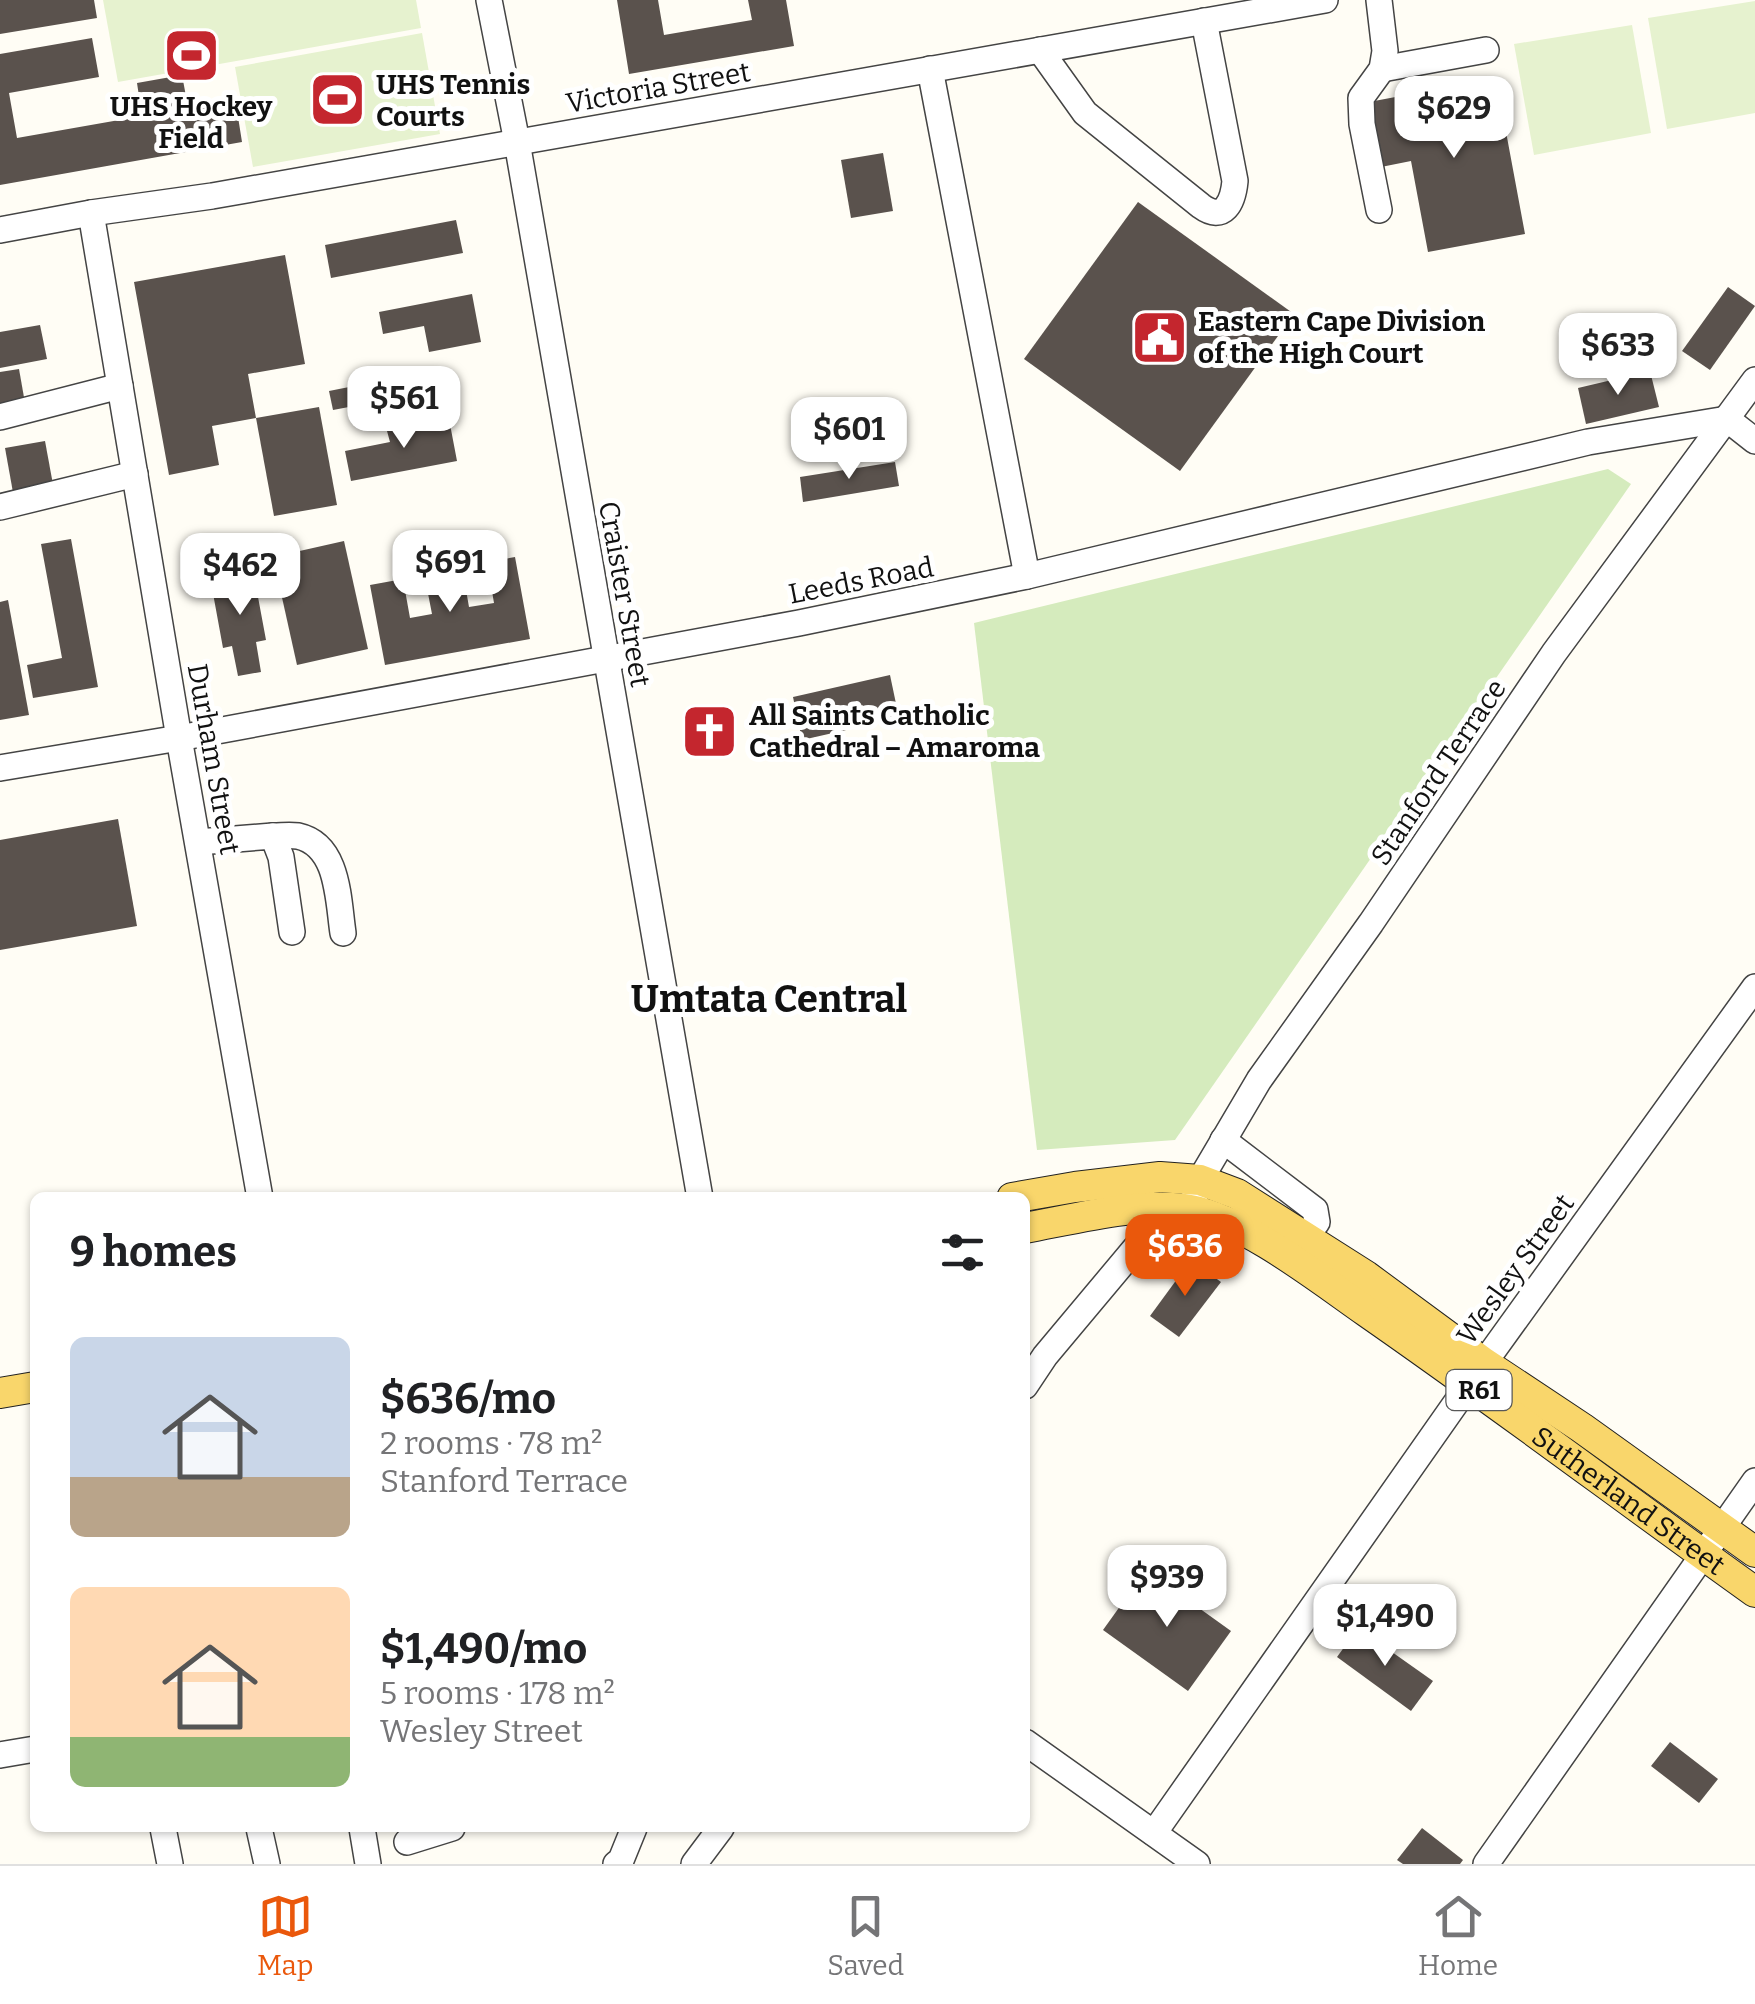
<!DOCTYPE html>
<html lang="en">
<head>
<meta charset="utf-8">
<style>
  :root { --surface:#fff; --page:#f2f2f2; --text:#202124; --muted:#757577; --line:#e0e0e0; --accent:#ea580c }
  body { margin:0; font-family:Bitter,serif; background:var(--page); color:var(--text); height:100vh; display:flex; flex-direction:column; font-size:38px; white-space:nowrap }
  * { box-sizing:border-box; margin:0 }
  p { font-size:32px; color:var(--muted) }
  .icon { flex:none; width:55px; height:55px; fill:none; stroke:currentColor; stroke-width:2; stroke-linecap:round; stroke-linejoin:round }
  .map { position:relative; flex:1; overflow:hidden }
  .panel { position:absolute; left:30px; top:1192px; width:1000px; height:640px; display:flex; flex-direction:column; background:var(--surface); border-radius:15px; box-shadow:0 2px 8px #0004 }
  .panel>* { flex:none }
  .price { position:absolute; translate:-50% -85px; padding:0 22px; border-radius:20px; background:#fff; color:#222; font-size:32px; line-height:65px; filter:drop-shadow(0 2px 5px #0008) }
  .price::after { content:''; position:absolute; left:50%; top:60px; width:30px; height:22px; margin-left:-15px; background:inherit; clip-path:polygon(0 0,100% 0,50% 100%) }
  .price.on { background:var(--accent); color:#fff }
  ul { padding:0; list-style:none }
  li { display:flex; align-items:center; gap:30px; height:250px; padding:0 40px }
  li span { display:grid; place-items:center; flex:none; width:280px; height:200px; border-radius:15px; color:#555 }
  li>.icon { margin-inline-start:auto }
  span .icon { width:120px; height:120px; fill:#fffc; stroke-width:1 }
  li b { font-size:42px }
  h2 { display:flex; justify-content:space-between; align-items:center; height:120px; padding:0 40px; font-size:42px }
  .menu { display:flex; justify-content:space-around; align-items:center; height:140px; border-top:2px solid var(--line); background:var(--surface); font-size:28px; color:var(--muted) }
  .menu a { display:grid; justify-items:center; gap:5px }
  .menu .on { color:var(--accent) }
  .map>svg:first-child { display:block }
  .green { fill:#d5ebbd }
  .pitch { fill:#e6f2cf }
  .building { fill:#5a524d }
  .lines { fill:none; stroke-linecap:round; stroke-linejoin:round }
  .minor-casing { stroke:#444; stroke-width:28 }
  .major-casing { stroke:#222; stroke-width:32 }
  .minor { stroke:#fff; stroke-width:25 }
  .major { stroke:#f9d66b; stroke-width:30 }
  .labels { text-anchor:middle; stroke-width:10; stroke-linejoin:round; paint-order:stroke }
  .shield { fill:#fff; stroke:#585858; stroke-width:2.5 }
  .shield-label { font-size:25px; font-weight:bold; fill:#111 }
  .poi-label { font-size:28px; font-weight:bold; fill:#111; stroke:#fff; text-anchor:start }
  .street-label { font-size:28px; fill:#111; stroke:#fff }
  .district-label { font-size:38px; font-weight:bold; fill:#111; stroke:#fff }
</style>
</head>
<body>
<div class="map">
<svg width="1755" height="1864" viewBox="0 0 1755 1864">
  <rect width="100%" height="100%" fill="#fffdf5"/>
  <polygon class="green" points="1608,469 1631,484 1175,1140 1037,1150 974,623"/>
  <g class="pitch">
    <polygon points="103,0 416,0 421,28 118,82"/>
    <polygon points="1755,1 1755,113 1667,129 1648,18"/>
    <polygon points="1632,25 1651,133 1534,155 1514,44"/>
    <polygon points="422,33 440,134 253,167 235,67"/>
  </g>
  <g class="building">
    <polygon points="0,0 94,0 97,18 0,34"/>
    <polygon points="617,0 658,0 664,35 752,20 748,0 786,0 794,46 629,74"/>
    <polygon points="92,38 99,77 9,93 17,138 142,116 137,83 182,75 188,107 235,98 242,142 0,185 0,54"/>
    <polygon points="1496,78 1525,234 1428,252 1411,161 1381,167 1369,102"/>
    <polygon points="883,153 893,211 851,218 841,160"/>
    <polygon points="1138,202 1294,314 1180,471 1024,359"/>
    <polygon points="456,220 463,253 331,278 325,245"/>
    <polygon points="285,255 305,364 248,374 256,418 212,426 219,465 169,475 134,282"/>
    <polygon points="1728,287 1755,306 1710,370 1682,351"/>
    <polygon points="472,294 481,342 429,352 424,326 383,334 379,312"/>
    <polygon points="40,325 47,359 0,368 0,332"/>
    <polygon points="445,368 449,388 333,410 329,391"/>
    <polygon points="19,369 28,420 0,425 0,372"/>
    <polygon points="1650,371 1659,407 1586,424 1578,388"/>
    <polygon points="319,407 337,505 274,516 256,418"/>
    <polygon points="449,419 457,461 351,481 345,451 390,442 387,431"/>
    <polygon points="45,441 54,490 14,498 5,448"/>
    <polygon points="895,462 899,486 803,502 800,477"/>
    <polygon points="71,539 98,687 33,698 27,665 62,658 41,544"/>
    <polygon points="344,541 368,649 297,665 273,557"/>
    <polygon points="515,557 530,639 385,665 370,585 403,579 410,618 432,614 424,573 462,567 469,607 494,603 487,562"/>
    <polygon points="253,570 266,640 256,642 261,672 238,676 232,646 223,648 210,577"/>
    <polygon points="8,600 29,715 0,720 0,602"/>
    <polygon points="890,675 899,718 802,740 793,697"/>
    <polygon points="118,819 137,926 0,950 0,840"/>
    <polygon points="1191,1260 1221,1282 1179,1337 1150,1316"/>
    <polygon points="1146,1570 1231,1631 1188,1691 1103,1630"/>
    <polygon points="1358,1628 1433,1681 1411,1711 1337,1657"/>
    <polygon points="1670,1742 1718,1779 1699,1803 1651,1766"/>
    <polygon points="1422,1828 1463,1860 1460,1864 1403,1864 1397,1860"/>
  </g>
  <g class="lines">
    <defs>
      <g id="minor">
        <polyline points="489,0 517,142 700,1198"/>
        <path d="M 1040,50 L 1085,113 L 1201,206 C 1224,223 1233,202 1235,181 L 1204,21"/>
        <polyline points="930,69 1027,576"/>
        <polyline points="1382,69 1486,50"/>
        <polyline points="1379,210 1362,124 1361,98 1382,69 1385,51 1379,0"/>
        <polyline points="91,213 179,738 260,1198"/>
        <polyline points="0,230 91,213 212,196 1325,0"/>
        <polyline points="0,417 120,386"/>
        <polyline points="0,507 135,474"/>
        <polyline points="0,768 179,738 799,623 1027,576 1588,442 1727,419 1755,441"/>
        <path d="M 273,836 C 281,836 290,835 298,836 C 339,845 338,900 343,933"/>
        <polyline points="198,842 273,836 281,857 292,932"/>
        <polyline points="1223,1140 1315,1210 1317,1222 1305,1238"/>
        <polyline points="1190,1210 1200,1180 1259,1080 1371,923 1554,653 1755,380"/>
        <polyline points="1025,1386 1045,1356 1143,1239"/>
        <polyline points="1025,1742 1197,1864"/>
        <polyline points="0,1755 35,1749"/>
        <polyline points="163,1828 170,1864"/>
        <polyline points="259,1828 267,1864"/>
        <polyline points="362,1828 368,1864"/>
        <polyline points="1154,1833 1484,1363 1755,987"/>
        <polyline points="407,1842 452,1828"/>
        <polyline points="616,1864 621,1860 634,1828"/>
        <polyline points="694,1864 721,1828"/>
        <polyline points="1486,1864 1755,1481"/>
      </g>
      <g id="major">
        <polyline points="1012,1198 1075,1187 1160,1177 1200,1180 1237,1194 1366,1276 1484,1363 1582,1428 1755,1552"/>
        <path id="s1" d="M 1025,1228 C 1074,1219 1142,1201 1190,1210 C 1245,1220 1321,1280 1367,1312 C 1498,1403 1625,1499 1755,1592"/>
        <polyline points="0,1393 35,1387"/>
      </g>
    </defs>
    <use href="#minor" class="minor-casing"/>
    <use href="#major" class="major-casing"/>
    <use href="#minor" class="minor"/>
    <use href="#major" class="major"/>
  </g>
  <defs>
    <symbol id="stadium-square" viewBox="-11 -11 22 22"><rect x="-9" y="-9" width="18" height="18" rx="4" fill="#c4262e" stroke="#fff"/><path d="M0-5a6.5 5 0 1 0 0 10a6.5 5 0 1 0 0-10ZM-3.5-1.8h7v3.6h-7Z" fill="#fff"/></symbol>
    <symbol id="civic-square" viewBox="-11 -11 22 22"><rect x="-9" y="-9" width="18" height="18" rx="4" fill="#c4262e" stroke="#fff"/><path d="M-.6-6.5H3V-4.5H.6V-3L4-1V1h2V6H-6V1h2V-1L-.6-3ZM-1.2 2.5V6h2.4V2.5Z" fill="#fff"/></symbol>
    <symbol id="church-square" viewBox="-11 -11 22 22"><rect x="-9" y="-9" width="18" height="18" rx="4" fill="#c4262e" stroke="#fff"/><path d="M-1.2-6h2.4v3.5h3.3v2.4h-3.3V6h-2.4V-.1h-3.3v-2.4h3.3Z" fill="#fff"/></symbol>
  </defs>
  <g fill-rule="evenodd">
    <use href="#stadium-square" x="160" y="24" width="63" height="63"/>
    <use href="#stadium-square" x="306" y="68" width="63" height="63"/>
    <use href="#civic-square" x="1128" y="306" width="63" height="63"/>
    <use href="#church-square" x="678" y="700" width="63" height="63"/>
  </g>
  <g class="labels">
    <rect class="shield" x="1446.5" y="1370" width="65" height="40" rx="8"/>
    <g class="shield-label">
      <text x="1479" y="1399">R61</text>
    </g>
    <g class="poi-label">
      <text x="376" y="94">UHS Tennis<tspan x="376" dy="32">Courts</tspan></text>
      <text x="191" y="116" text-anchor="middle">UHS Hockey<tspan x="191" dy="32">Field</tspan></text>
      <text x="1198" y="331">Eastern Cape Division<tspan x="1198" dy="32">of the High Court</tspan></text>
      <text x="749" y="725">All Saints Catholic<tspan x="749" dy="32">Cathedral – Amaroma</tspan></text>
    </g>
    <g class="street-label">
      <text transform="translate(658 87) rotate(-10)" y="10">Victoria Street</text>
      <text transform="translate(861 580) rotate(-11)" y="10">Leeds Road</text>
      <text transform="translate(625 594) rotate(80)" y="10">Craister Street</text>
      <text transform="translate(214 759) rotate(80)" y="10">Durham Street</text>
      <text transform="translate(1438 772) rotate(-56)" y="10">Stanford Terrace</text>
      <text transform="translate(1515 1269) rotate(-54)" y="10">Wesley Street</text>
      <text dy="10" stroke="none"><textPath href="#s1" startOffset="695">Sutherland Street</textPath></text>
    </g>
    <g class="district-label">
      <text x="769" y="1012">Umtata Central</text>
    </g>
  </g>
</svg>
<b class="price" style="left:1454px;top:161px">$629</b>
<b class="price" style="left:1618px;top:398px">$633</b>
<b class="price" style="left:404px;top:451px">$561</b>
<b class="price" style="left:849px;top:482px">$601</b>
<b class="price" style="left:450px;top:615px">$691</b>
<b class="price" style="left:240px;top:618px">$462</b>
<b class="price on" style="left:1185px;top:1299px">$636</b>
<b class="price" style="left:1167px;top:1630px">$939</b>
<b class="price" style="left:1385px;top:1669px">$1,490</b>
<section class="panel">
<h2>9 homes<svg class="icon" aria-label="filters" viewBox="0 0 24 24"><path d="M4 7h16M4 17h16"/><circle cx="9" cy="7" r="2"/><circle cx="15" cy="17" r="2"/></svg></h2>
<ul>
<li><span style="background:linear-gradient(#c9d6e8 70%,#b9a48a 0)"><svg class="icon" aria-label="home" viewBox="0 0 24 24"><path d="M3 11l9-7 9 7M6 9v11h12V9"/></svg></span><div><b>$636/mo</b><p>2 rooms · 78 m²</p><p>Stanford Terrace</p></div></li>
<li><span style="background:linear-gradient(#ffd9b3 75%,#8fb573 0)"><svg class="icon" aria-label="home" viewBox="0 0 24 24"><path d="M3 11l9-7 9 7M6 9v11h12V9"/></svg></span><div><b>$1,490/mo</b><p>5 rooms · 178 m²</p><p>Wesley Street</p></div></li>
</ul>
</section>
</div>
<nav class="menu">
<a class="on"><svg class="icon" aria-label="map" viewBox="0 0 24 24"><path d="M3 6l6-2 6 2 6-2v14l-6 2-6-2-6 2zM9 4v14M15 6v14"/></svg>Map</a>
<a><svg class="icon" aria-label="saved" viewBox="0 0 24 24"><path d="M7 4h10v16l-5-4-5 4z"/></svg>Saved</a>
<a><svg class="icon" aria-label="home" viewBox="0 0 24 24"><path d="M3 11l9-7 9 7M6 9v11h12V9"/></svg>Home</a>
</nav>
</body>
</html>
